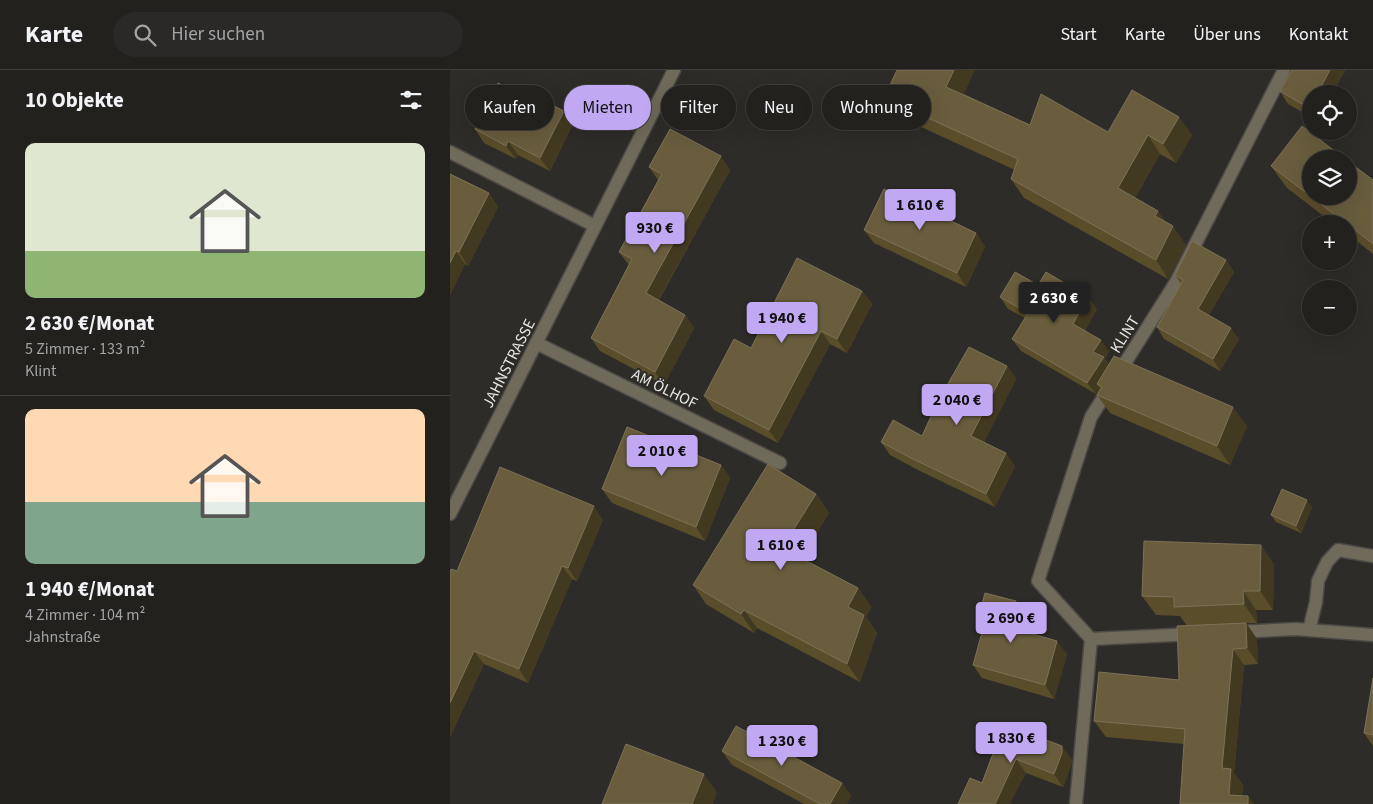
<!DOCTYPE html>
<html lang="de">
<head>
<meta charset="utf-8">
<style>
  :root { --surface:#22211e; --page:#2a2927; --text:#f1f3f6; --muted:#a2a3a4; --line:#3f3e3c; --accent:#c0a8f3 }
  body { margin:0; font-family:"Source Sans 3",sans-serif; background:var(--page); color:var(--text); height:100vh; display:flex; flex-direction:column; font-size:19px; white-space:nowrap }
  * { box-sizing:border-box; margin:0 }
  p { font-size:16px; color:var(--muted) }
  .icon { flex:none; width:28px; height:28px; fill:none; stroke:currentColor; stroke-width:2; stroke-linecap:round; stroke-linejoin:round }
  .map { position:relative; flex:1; overflow:hidden }
  .drawer { display:flex; flex-direction:column; background:var(--surface); width:450px }
  .drawer>* { flex:none }
  .hud { position:absolute; left:15px; top:15px; width:475px; height:45px; display:flex; gap:10px }
  .fabs { position:absolute; left:852px; top:15px; display:grid; gap:10px }
  .fabs a { display:grid; place-items:center; width:55px; height:55px; border-radius:50%; background:var(--surface); box-shadow:0 5px 20px #0002,0 0 0 1px var(--line); font-size:25px }
  .price { position:absolute; translate:-50% -42px; padding:0 11px; border-radius:5px; background:var(--accent); color:#111; font-size:16px; line-height:32px; filter:drop-shadow(0 1px 2px #0008) }
  .price::after { content:''; position:absolute; left:50%; top:30px; width:15px; height:11px; margin-left:-8px; background:inherit; clip-path:polygon(0 0,100% 0,50% 100%) }
  .price.active { background:#222; color:#fff }
  ul { padding:0; list-style:none }
  li { display:grid; align-content:center; gap:10px; height:265px; padding:0 25px }
  li+li { border-top:1px solid var(--line) }
  li span { display:grid; place-items:center; height:155px; border-radius:10px; color:#555 }
  li>.icon { margin-inline-start:auto }
  span .icon { width:90px; height:90px; fill:#fffc; stroke-width:1 }
  li b { font-size:21px }
  h2 { display:flex; justify-content:space-between; align-items:center; height:60px; padding:0 25px; font-size:21px }
  .chip { padding:0 18px; border-radius:22px; background:var(--surface); box-shadow:0 5px 20px #0002,0 0 0 1px var(--line); font-size:18px; line-height:45px }
  .chip.active { background:var(--accent); color:#111 }
  header { display:flex; align-items:center; gap:30px; box-sizing:border-box; height:70px; padding:0 25px; background:var(--surface); border-bottom:1px solid var(--line) }
  header strong { font-size:24px }
  nav { display:flex; gap:28px; margin-inline-start:auto; font-size:18px }
  .search { width:350px; height:45px; background:var(--page); display:flex; align-items:center; gap:12px; box-sizing:border-box; padding:0 18px; border-radius:28px; color:var(--muted); font-size:19px }
  main { display:flex; flex:1; min-height:0 }
  .map>svg:first-child { display:block }
  .lines { fill:none; stroke-linecap:round; stroke-linejoin:round }
  .lane-casing { stroke:#4c4a46; stroke-width:15 }
  .street-casing { stroke:#4c4a46; stroke-width:15 }
  .lane { stroke:#706a5a; stroke-width:12 }
  .street { stroke:#706a5a; stroke-width:12 }
  .wall { fill:#5a4d2a }
  .shaded-wall { fill:#423921 }
  .building { fill:#695d3e; stroke:#7d7258 }
  .labels { text-anchor:middle; stroke-width:4; stroke-linejoin:round; paint-order:stroke }
  .street-label { font-size:16px; fill:#e7e6e3; stroke:#2e2c28 }
</style>
</head>
<body>
<header>
<strong>Karte</strong>
<div class="search"><svg class="icon" aria-label="search" viewBox="0 0 24 24"><circle cx="10" cy="10" r="6"/><path d="M15 15l6 6"/></svg>Hier suchen</div>
<nav><a>Start</a><a>Karte</a><a>Über uns</a><a>Kontakt</a></nav>
</header>
<main>
<section class="drawer">
<h2>10 Objekte<svg class="icon" aria-label="filters" viewBox="0 0 24 24"><path d="M4 7h16M4 17h16"/><circle cx="9" cy="7" r="2"/><circle cx="15" cy="17" r="2"/></svg></h2>
<ul>
<li><span style="background:linear-gradient(#dfe7d0 70%,#8fb573 0)"><svg class="icon" aria-label="home" viewBox="0 0 24 24"><path d="M3 11l9-7 9 7M6 9v11h12V9"/></svg></span><div><b>2 630 €/Monat</b><p>5 Zimmer · 133 m²</p><p>Klint</p></div></li>
<li><span style="background:linear-gradient(#ffd9b3 60%,#7fa58c 0)"><svg class="icon" aria-label="home" viewBox="0 0 24 24"><path d="M3 11l9-7 9 7M6 9v11h12V9"/></svg></span><div><b>1 940 €/Monat</b><p>4 Zimmer · 104 m²</p><p>Jahnstraße</p></div></li>
</ul>
</section>
<div class="map">
<svg width="923" height="734" viewBox="0 0 923 734">
  <rect width="100%" height="100%" fill="#2e2c28"/>
  <g class="lines">
    <defs>
      <g id="lane">
        <polyline points="0,82 145,156"/>
        <polyline points="86,273 330,393"/>
        <polyline points="859,560 866,532 868,511 877,492 888,480 923,486"/>
      </g>
      <g id="street">
        <polyline points="0,444 224,0"/>
        <polyline points="786,562 846,559 923,565"/>
        <polyline points="641,569 588,511 641,347 726,212 834,0"/>
        <polyline points="641,569 744,564"/>
        <polyline points="626,734 641,569"/>
      </g>
    </defs>
    <use href="#lane" class="lane-casing"/>
    <use href="#street" class="street-casing"/>
    <use href="#lane" class="lane"/>
    <use href="#street" class="street"/>
  </g>
  <g class="wall">
    <polygon points="842,0 895,0 882,24 861,24 861,47 838,34 830,21"/>
    <polygon points="514,24 580,55 658,62 742,65 726,93 710,84 685,128 708,141 716,153 736,175 718,209 574,128 561,109 565,100 447,46 434,28"/>
    <polygon points="80,29 114,41 123,54 100,101 68,85 66,89 34,73 25,59"/>
    <polygon points="821,96 923,110 923,184 899,165 899,154 884,154 837,118"/>
    <polygon points="199,97 280,100 209,230 235,245 244,258 214,315 150,281 141,268 179,195 169,182 208,110"/>
    <polygon points="0,104 39,123 48,137 18,196 15,194 0,225"/>
    <polygon points="414,160 526,163 535,177 516,217 424,173"/>
    <polygon points="776,190 784,202 759,245 789,269 770,301 714,269 707,257 731,214 725,205"/>
    <polygon points="588,215 647,239 635,260 659,281 655,289 659,294 797,356 780,395 660,343 647,325 650,319 650,318 646,324 571,281 562,269 575,248 558,239 550,227"/>
    <polygon points="412,221 422,234 397,283 380,274 328,373 264,340 254,326 301,278"/>
    <polygon points="557,296 566,309 534,372 565,396 545,437 470,401 440,385 431,372 472,366"/>
    <polygon points="271,395 280,408 255,471 162,433 152,419"/>
    <polygon points="366,424 379,443 351,488 408,518 421,537 416,547 427,563 410,612 307,558 304,563 256,534 243,515"/>
    <polygon points="862,437 851,463 826,452 821,445"/>
    <polygon points="153,450 127,511 122,509 78,613 34,594 0,667 7,501"/>
    <polygon points="824,494 823,540 806,540 807,553 796,553 807,569 808,594 794,595 784,703 793,715 792,726 798,726 804,734 730,734 734,674 656,667 644,651 729,610 737,556 730,546 706,545 692,526"/>
    <polygon points="566,531 576,545 571,561 617,584 604,629 532,608 523,595 533,561 527,552"/>
    <polygon points="923,608 923,676 914,663"/>
    <polygon points="554,654 622,690 621,696 613,717 576,703 532,713"/>
    <polygon points="272,681 392,713 401,726 397,734 354,734 282,695"/>
  </g>
  <g class="shaded-wall">
    <polygon points="504,0 525,0 509,35 496,17"/>
    <polygon points="880,0 895,0 882,24 867,24"/>
    <polygon points="861,33 861,41 859,38"/>
    <polygon points="114,41 123,54 100,101 90,88"/>
    <polygon points="729,47 742,65 726,93 713,74"/>
    <polygon points="698,65 710,84 680,137 668,118"/>
    <polygon points="58,71 68,85 66,89 56,76"/>
    <polygon points="271,86 280,100 205,236 196,223"/>
    <polygon points="39,123 48,137 18,196 9,182"/>
    <polygon points="708,141 721,159 705,146"/>
    <polygon points="723,156 736,175 718,209 706,190"/>
    <polygon points="526,163 535,177 516,217 507,203"/>
    <polygon points="6,181 15,194 0,225 0,193"/>
    <polygon points="776,190 784,202 756,250 748,239"/>
    <polygon points="412,221 422,234 397,283 387,269"/>
    <polygon points="638,227 647,239 632,266 623,254"/>
    <polygon points="235,245 244,258 214,315 205,302"/>
    <polygon points="781,258 789,269 770,301 763,289"/>
    <polygon points="371,261 380,274 328,373 319,360"/>
    <polygon points="651,270 659,281 655,289 662,299 647,314 650,318 646,324 637,313 643,282"/>
    <polygon points="557,296 566,309 530,380 521,366"/>
    <polygon points="783,337 797,356 780,395 767,376"/>
    <polygon points="556,383 565,396 545,437 536,424"/>
    <polygon points="271,395 280,408 255,471 246,457"/>
    <polygon points="366,424 379,443 345,497 332,478"/>
    <polygon points="857,430 862,437 851,463 846,456"/>
    <polygon points="144,436 153,450 127,511 118,498"/>
    <polygon points="811,475 824,494 823,540 810,521"/>
    <polygon points="112,496 122,509 78,613 69,599"/>
    <polygon points="408,518 421,537 416,547 427,563 410,612 397,594 398,537"/>
    <polygon points="793,521 806,540 807,553 794,534"/>
    <polygon points="566,531 576,545 569,571 559,557"/>
    <polygon points="294,540 307,558 304,563 291,544"/>
    <polygon points="796,553 807,569 808,594 797,578"/>
    <polygon points="607,571 617,584 604,629 595,615"/>
    <polygon points="783,579 794,595 784,703 793,715 791,734 779,725 772,698"/>
    <polygon points="24,581 34,594 0,667 0,633"/>
    <polygon points="612,676 622,690 621,696 613,717 604,704"/>
    <polygon points="566,689 576,703 560,734 545,734"/>
    <polygon points="254,704 267,722 263,734 242,734"/>
    <polygon points="392,713 401,726 397,734 380,734"/>
    <polygon points="798,726 804,734 798,734"/>
  </g>
  <g class="building">
    <polygon points="447,0 504,0 496,17 580,55 591,24 658,62 682,20 729,47 713,74 698,65 668,118 708,141 705,146 723,156 706,190 561,109 568,89 434,28"/>
    <polygon points="842,0 880,0 867,24 861,24 861,33 859,38 830,21"/>
    <polygon points="48,13 80,29 82,25 114,41 90,88 58,71 56,76 25,59"/>
    <polygon points="852,56 895,89 861,89 861,126 899,126 899,92 923,110 923,174 899,155 899,154 897,154 821,96"/>
    <polygon points="220,59 271,86 196,223 235,245 205,302 141,268 182,189 169,182 212,104 199,97"/>
    <polygon points="0,104 39,123 9,182 6,181 0,193"/>
    <polygon points="434,119 526,163 507,203 414,160"/>
    <polygon points="742,171 776,190 748,239 781,258 763,289 707,257 733,210 725,205"/>
    <polygon points="347,188 412,221 387,269 371,261 319,360 254,326 284,269 301,278"/>
    <polygon points="565,202 588,215 596,202 638,227 623,254 651,270 643,282 654,287 637,313 562,269 578,243 550,227"/>
    <polygon points="519,277 557,296 521,366 556,383 536,424 461,388 431,372 443,350 472,366 488,331"/>
    <polygon points="664,286 783,337 767,376 647,325 652,317 647,314"/>
    <polygon points="177,357 271,395 246,457 152,419"/>
    <polygon points="318,394 366,424 332,478 408,518 398,537 414,545 397,594 294,540 291,544 243,515"/>
    <polygon points="50,397 144,436 118,498 112,496 69,599 24,581 0,633 0,502 1,499 7,501"/>
    <polygon points="832,419 857,430 846,456 821,445"/>
    <polygon points="694,471 811,475 810,521 793,521 794,534 724,537 724,527 692,526"/>
    <polygon points="535,523 566,531 559,557 607,571 595,615 523,595 534,555 527,552"/>
    <polygon points="796,553 797,578 783,579 772,698 781,699 779,725 798,726 798,734 730,734 735,659 644,651 649,602 729,610 727,556"/>
    <polygon points="923,608 923,665 914,663"/>
    <polygon points="554,654 612,676 612,683 604,704 566,689 545,734 508,734 520,708 532,713"/>
    <polygon points="286,656 392,713 380,734 370,734 272,681"/>
    <polygon points="176,674 254,704 242,734 152,734"/>
  </g>
  <g class="labels">
    <g class="street-label">
      <text transform="translate(674 264) rotate(-58)" y="6">KLINT</text>
      <text transform="translate(58 293) rotate(-63)" y="6">JAHNSTRASSE</text>
      <text transform="translate(215 318) rotate(26)" y="6">AM ÖLHOF</text>
    </g>
  </g>
</svg>
<div class="fabs">
<a><svg class="icon" aria-label="locate" viewBox="0 0 24 24"><circle cx="12" cy="12" r="6"/><path d="M12 2v4M12 18v4M2 12h4M18 12h4"/></svg></a>
<a><svg class="icon" aria-label="layers" viewBox="0 0 24 24"><path d="M12 4l9 5-9 5-9-5zM3 14l9 5 9-5"/></svg></a>
<a>+</a>
<a>−</a>
</div>
<b class="price" style="left:470px;top:161px">1 610 €</b>
<b class="price" style="left:205px;top:184px">930 €</b>
<b class="price active" style="left:604px;top:254px">2 630 €</b>
<b class="price" style="left:332px;top:274px">1 940 €</b>
<b class="price" style="left:507px;top:356px">2 040 €</b>
<b class="price" style="left:212px;top:407px">2 010 €</b>
<b class="price" style="left:331px;top:501px">1 610 €</b>
<b class="price" style="left:561px;top:574px">2 690 €</b>
<b class="price" style="left:561px;top:694px">1 830 €</b>
<b class="price" style="left:332px;top:697px">1 230 €</b>
<div class="hud">
<a class="chip">Kaufen</a>
<a class="chip active">Mieten</a>
<a class="chip">Filter</a>
<a class="chip">Neu</a>
<a class="chip">Wohnung</a>
</div>
</div>
</main>
</body>
</html>
